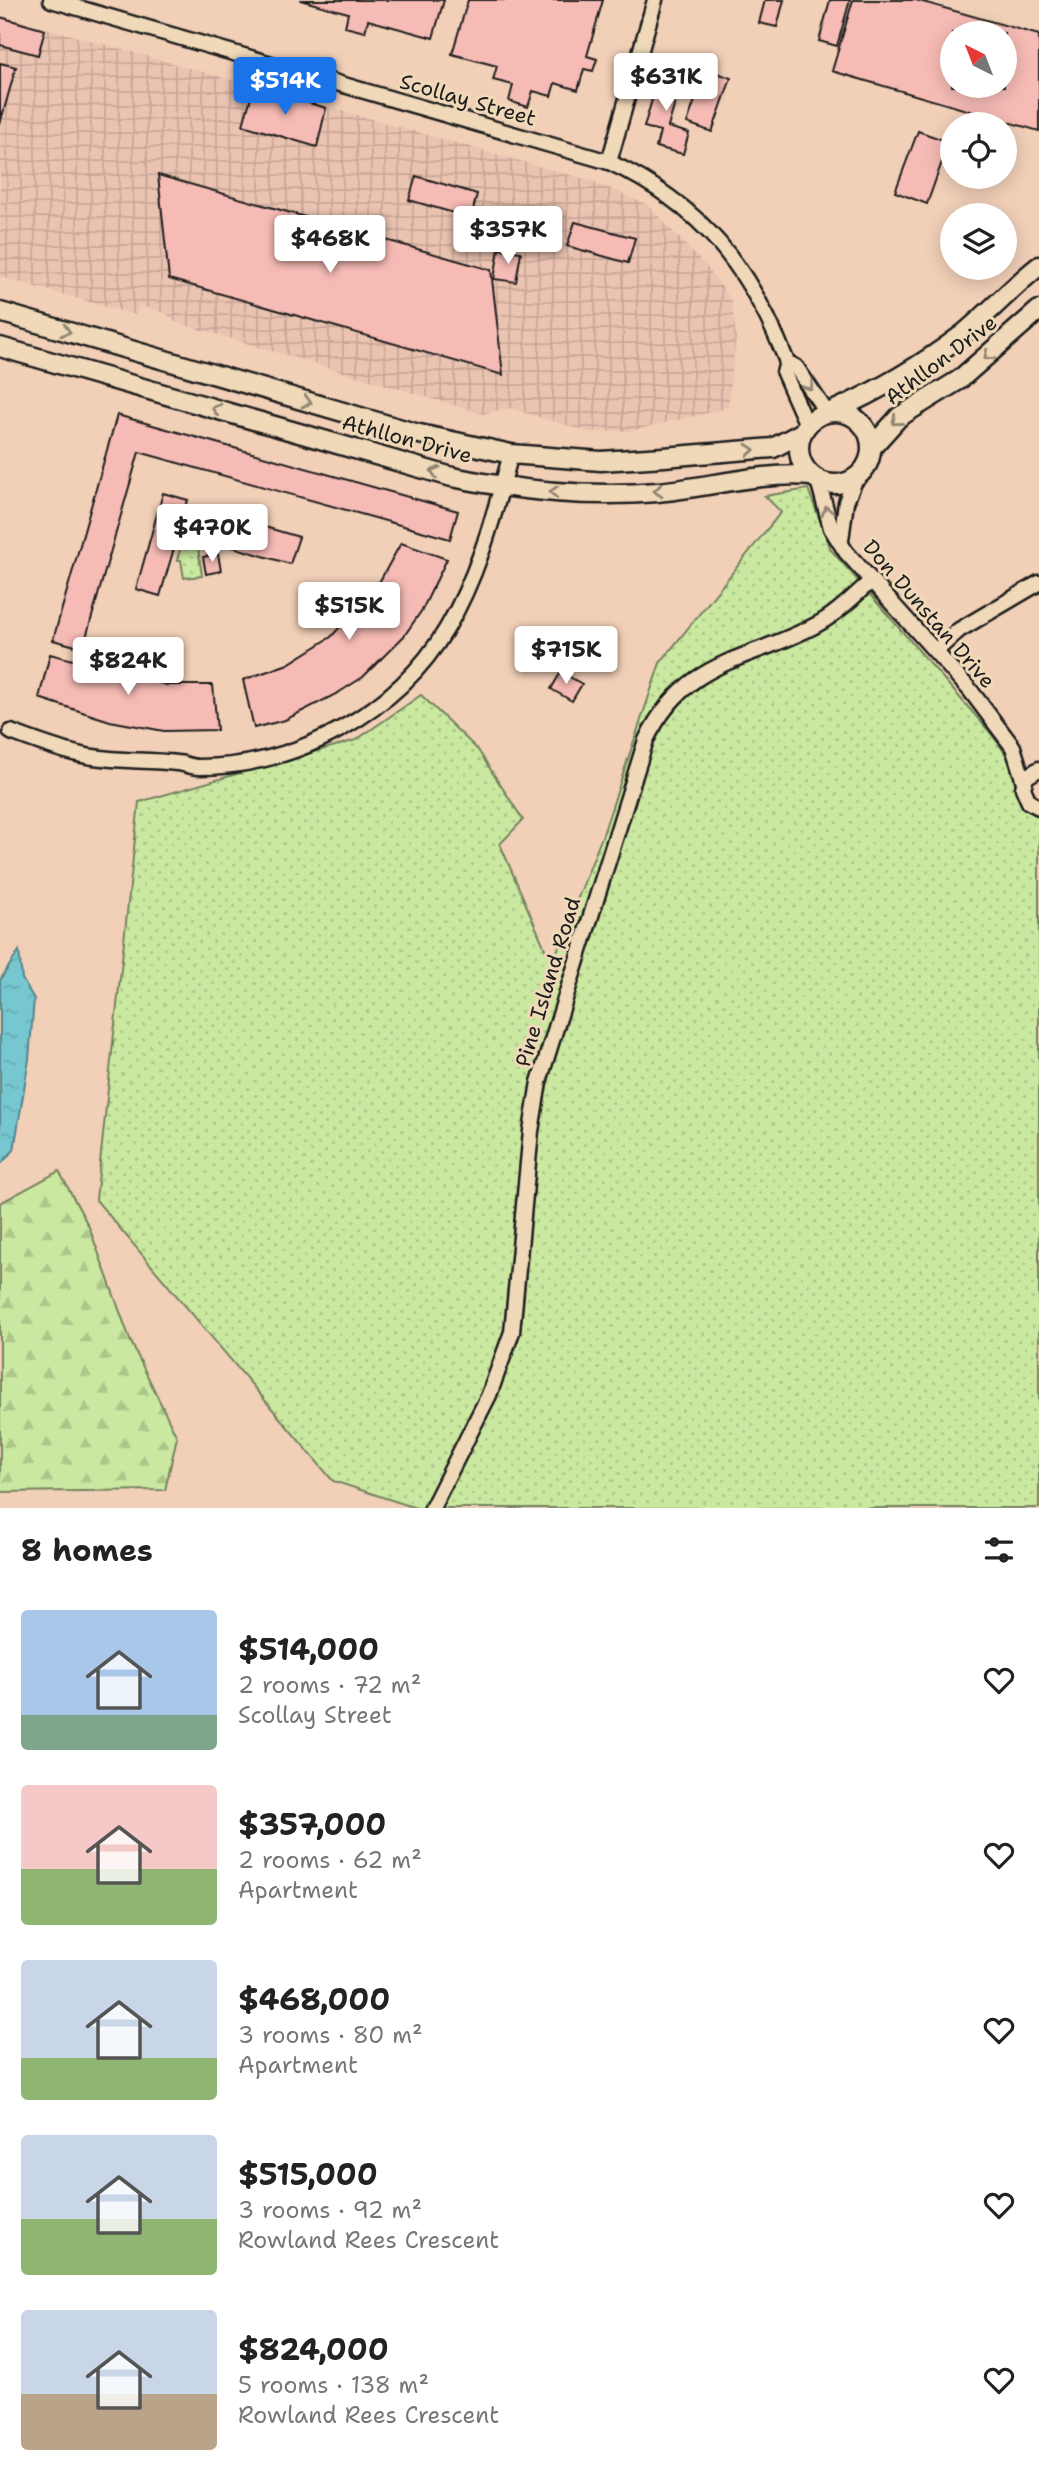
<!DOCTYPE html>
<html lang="en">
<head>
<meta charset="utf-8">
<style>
  :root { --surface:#fff; --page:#f2f2f2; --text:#222; --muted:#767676; --accent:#1a73e8 }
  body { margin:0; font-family:"Shantell Sans",sans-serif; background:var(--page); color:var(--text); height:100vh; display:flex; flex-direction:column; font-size:26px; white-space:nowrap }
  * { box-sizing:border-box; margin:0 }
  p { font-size:23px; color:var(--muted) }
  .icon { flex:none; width:38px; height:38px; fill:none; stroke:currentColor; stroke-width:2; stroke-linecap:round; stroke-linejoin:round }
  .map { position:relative; height:1508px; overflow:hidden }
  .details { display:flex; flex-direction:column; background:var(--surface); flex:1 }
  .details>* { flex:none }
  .needle { width:46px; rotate:318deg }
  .fabs { position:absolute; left:940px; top:21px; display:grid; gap:14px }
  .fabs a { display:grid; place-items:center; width:77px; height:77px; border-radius:50%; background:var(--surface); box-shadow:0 4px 18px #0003; font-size:35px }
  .price { position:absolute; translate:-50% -60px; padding:0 16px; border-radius:7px; background:#fff; color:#222; font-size:23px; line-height:46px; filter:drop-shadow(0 2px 4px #0008) }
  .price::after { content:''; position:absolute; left:50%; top:42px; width:21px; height:16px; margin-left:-10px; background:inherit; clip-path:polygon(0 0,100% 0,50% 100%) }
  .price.on { background:var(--accent); color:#fff }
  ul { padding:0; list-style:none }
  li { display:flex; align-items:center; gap:21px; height:175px; padding:0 21px }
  li span { display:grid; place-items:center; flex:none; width:196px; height:140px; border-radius:7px; color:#555 }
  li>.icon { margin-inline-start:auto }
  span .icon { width:84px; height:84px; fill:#fffc; stroke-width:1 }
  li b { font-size:30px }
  h2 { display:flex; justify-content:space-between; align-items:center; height:84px; padding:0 21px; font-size:30px }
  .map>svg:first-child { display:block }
  .industrial { fill:url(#industrial-grid) }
  .forest { fill:url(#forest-firs); stroke:#73825e; stroke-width:2 }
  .park { fill:url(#park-dots); stroke:#73825e; stroke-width:2 }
  .water { fill:url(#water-ripples); stroke:#538389; stroke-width:2 }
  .building { fill:#f7bbb5; stroke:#1c1c1c; stroke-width:2; fill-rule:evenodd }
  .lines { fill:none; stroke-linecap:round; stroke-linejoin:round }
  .minor-casing { stroke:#1c1c1c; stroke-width:19 }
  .major-casing { stroke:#1c1c1c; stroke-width:23 }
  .minor { stroke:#f0d9b9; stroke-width:14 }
  .major { stroke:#f0d9b9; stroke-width:18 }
  .oneway { stroke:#918472 }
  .labels { text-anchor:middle; stroke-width:6; stroke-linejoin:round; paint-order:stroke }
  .street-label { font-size:21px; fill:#1c1c1c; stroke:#f0d9b9 }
</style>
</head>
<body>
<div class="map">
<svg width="1039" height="1508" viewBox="0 0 1039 1508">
  <defs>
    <pattern id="industrial-grid" width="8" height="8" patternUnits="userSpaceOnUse" patternTransform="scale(1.75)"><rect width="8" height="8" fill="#ebc3b1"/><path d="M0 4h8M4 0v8" fill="none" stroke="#c9a798"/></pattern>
    <pattern id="forest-firs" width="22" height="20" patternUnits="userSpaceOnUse" patternTransform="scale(1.75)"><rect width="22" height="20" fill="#cae8a0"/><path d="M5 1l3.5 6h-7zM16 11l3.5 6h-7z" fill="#adc689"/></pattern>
    <pattern id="park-dots" width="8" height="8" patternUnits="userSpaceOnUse" patternTransform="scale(1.75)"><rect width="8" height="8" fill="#cae8a0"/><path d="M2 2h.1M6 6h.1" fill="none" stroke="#adc689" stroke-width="1.8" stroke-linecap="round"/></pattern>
    <pattern id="water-ripples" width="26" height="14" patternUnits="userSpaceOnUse" patternTransform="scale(1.75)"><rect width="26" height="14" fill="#77c7d1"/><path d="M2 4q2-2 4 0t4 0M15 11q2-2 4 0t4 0" fill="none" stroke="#66aab3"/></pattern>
  </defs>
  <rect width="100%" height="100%" fill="#f2d0b8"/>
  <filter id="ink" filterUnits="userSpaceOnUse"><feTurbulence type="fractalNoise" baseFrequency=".0143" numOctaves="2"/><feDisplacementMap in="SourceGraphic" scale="14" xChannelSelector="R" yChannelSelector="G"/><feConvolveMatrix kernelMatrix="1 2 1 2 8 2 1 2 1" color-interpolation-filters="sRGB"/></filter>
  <g filter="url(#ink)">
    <polygon class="industrial" points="0,15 592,181 648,205 710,271 732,301 736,338 728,408 631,431 588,432 509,408 483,414 175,322 167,314 139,305 136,315 0,277"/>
    <polygon class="forest" points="59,1171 89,1227 131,1342 177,1437 165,1490 0,1492 0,1203"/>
    <g class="park">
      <path d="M 808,489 L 831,550 L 988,730 C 996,740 1005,751 1010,763 C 1021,790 1007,801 1039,817 L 1039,1508 L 416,1508 L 333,1481 L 96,1200 L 139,802 L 356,740 L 421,695 L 478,750 L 523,820 L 500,844 L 546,951 L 556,954 L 603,834 L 660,663 L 781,512 L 765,496 Z"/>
      <polygon points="182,543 198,547 202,576 184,578 181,560 177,560"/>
    </g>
    <polygon class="water" points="19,951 22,979 34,999 29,1059 14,1150 0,1165 0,980"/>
    <g class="building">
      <polygon points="300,0 444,0 433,38 368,20 365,32 345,27 348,13"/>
      <polygon points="468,0 603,0 587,56 597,59 593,71 584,69 578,90 555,83 551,96 533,91 528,107 509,101 513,85 493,80 497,66 452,54"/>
      <polygon points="765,0 784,0 777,27 759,23"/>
      <polygon points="830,0 850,0 837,46 819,41"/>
      <path d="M 853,0 L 916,0 L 1039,35 L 1039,131 L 832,71 ZM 952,33 L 1004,33 L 1004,86 L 952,86 Z"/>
      <polygon points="0,17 45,30 38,55 0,45"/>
      <polygon points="0,63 16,67 0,124"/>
      <polygon points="661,69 683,75 668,127 689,133 683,154 656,147 660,131 644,127"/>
      <polygon points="706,69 731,78 712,132 687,123"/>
      <polygon points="254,87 326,108 317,147 243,125"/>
      <polygon points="918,131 949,142 927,204 895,192"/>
      <polygon points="158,175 491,270 503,375 169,279"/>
      <polygon points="416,176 477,194 471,218 409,200"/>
      <polygon points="575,222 635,238 628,263 567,246"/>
      <polygon points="499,249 521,252 516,282 494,279"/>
      <polygon points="117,415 458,511 450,539 139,452 83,648 53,640"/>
      <polygon points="163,493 188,500 160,596 136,589"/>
      <polygon points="207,510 299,537 290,564 199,537"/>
      <polygon points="401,543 447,559 422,610 404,636 363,677 338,693 285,720 254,728 243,680 288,664 331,637 377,586"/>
      <polygon points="218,554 221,571 206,574 203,557"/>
      <polygon points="50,654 167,685 213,685 217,730 164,731 110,721 39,698"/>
      <polygon points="561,672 582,684 572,701 551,689"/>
    </g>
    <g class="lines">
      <defs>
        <g id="minor">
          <path d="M 51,0 L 609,162 C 702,205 750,268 787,362 L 796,367 L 827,413"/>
          <polyline points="609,162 655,0"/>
          <polyline points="787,362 784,373 807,425"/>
          <polyline points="818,480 831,528 846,552 970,690 1013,747 1024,782"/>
          <polyline points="841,540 846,502 856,478"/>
          <polyline points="937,650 959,630 1039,583"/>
          <path d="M 11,732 C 35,741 58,750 82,755 C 113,762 145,759 177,763 C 184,763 190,767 198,767 C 295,767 397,713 447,628 C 479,574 494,514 511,454"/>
          <polyline points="1039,769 1026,777 1023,788 1029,802 1039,807"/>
          <path d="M 432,1508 L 489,1395 L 512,1332 L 531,1131 L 539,1082 L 646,740 C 687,657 745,663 816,625 C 837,614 853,597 871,581"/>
        </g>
        <g id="major">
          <polyline points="0,312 415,433 511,454 601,461 664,457 773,448 803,432"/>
          <path d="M 0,347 L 452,477 C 520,491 589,498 658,492 C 711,487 759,472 812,476"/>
          <circle cx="835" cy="448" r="36"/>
          <path d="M 831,412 C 878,391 921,366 962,335 C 989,313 1012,287 1039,266"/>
          <polyline points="872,447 899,417 959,380 1039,310"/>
        </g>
      </defs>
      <use href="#minor" class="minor-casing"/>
      <use href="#major" class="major-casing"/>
      <use href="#minor" class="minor"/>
      <use href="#major" class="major"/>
    </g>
    <defs><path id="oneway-chevron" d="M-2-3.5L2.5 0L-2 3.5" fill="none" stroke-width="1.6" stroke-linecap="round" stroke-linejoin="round" transform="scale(1.75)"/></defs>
    <g class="oneway">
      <use href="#oneway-chevron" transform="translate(66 331) rotate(16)"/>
      <use href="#oneway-chevron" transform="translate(988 356) rotate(140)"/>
      <use href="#oneway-chevron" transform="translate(809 386) rotate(54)"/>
      <use href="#oneway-chevron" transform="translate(307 402) rotate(16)"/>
      <use href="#oneway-chevron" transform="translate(216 409) rotate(-164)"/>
      <use href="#oneway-chevron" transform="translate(896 421) rotate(140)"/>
      <use href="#oneway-chevron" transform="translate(750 450) rotate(-5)"/>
      <use href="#oneway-chevron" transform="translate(435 472) rotate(-164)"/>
      <use href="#oneway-chevron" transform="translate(658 491) rotate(175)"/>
      <use href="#oneway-chevron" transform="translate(554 492) rotate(-176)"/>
      <use href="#oneway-chevron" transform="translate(827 511) rotate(-103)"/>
    </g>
  </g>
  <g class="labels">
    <g class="street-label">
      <text transform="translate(468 100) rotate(16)" y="7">Scollay Street</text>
      <text transform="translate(941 360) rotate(-37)" y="7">Athllon Drive</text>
      <text transform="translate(407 439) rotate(15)" y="7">Athllon Drive</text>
      <text transform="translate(929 614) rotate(49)" y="7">Don Dunstan Drive</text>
      <text transform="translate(548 982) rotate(-73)" y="7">Pine Island Road</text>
    </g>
  </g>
</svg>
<div class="fabs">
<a><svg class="needle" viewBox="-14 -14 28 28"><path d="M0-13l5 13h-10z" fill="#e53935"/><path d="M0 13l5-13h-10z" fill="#767676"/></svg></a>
<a><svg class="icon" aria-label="locate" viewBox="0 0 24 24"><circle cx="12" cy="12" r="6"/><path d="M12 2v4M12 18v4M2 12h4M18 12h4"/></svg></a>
<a><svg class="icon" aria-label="layers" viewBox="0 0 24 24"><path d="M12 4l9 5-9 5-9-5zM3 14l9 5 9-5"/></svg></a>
</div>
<b class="price" style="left:666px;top:113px">$631K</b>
<b class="price on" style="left:285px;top:117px">$514K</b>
<b class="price" style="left:508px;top:266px">$357K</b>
<b class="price" style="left:330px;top:275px">$468K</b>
<b class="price" style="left:212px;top:564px">$470K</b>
<b class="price" style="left:349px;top:642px">$515K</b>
<b class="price" style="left:566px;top:686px">$715K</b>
<b class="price" style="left:128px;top:697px">$824K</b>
</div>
<section class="details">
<h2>8 homes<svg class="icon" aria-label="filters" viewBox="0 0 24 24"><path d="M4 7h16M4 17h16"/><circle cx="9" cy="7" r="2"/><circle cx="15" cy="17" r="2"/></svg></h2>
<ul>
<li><span style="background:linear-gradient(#a9c7e8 75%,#7fa58c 0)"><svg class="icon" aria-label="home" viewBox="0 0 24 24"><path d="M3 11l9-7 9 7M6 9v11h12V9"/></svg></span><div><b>$514,000</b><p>2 rooms · 72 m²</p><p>Scollay Street</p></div><svg class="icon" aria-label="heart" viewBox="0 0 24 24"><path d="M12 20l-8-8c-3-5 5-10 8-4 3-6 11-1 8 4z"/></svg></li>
<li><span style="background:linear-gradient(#f6c9c9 60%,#8fb573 0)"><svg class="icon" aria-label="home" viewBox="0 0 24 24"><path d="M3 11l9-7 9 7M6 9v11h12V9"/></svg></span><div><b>$357,000</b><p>2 rooms · 62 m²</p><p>Apartment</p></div><svg class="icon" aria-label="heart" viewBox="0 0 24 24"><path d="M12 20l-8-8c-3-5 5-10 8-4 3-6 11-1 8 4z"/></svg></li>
<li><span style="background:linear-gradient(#c9d6e8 70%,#8fb573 0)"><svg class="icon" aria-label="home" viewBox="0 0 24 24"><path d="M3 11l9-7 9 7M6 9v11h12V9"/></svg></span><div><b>$468,000</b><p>3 rooms · 80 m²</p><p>Apartment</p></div><svg class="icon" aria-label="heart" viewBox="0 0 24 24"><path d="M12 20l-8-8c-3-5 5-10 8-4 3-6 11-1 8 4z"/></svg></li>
<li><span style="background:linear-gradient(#c9d6e8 60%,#8fb573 0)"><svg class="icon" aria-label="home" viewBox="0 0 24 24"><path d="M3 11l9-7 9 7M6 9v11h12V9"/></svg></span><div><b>$515,000</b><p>3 rooms · 92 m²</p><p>Rowland Rees Crescent</p></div><svg class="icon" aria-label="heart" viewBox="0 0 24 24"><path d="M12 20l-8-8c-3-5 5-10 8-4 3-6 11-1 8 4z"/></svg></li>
<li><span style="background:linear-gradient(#c9d6e8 60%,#b9a48a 0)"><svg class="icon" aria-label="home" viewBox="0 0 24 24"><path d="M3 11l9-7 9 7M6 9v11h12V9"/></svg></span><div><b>$824,000</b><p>5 rooms · 138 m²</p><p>Rowland Rees Crescent</p></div><svg class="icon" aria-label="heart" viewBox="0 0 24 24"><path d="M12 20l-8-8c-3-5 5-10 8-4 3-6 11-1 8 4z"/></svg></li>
</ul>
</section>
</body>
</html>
